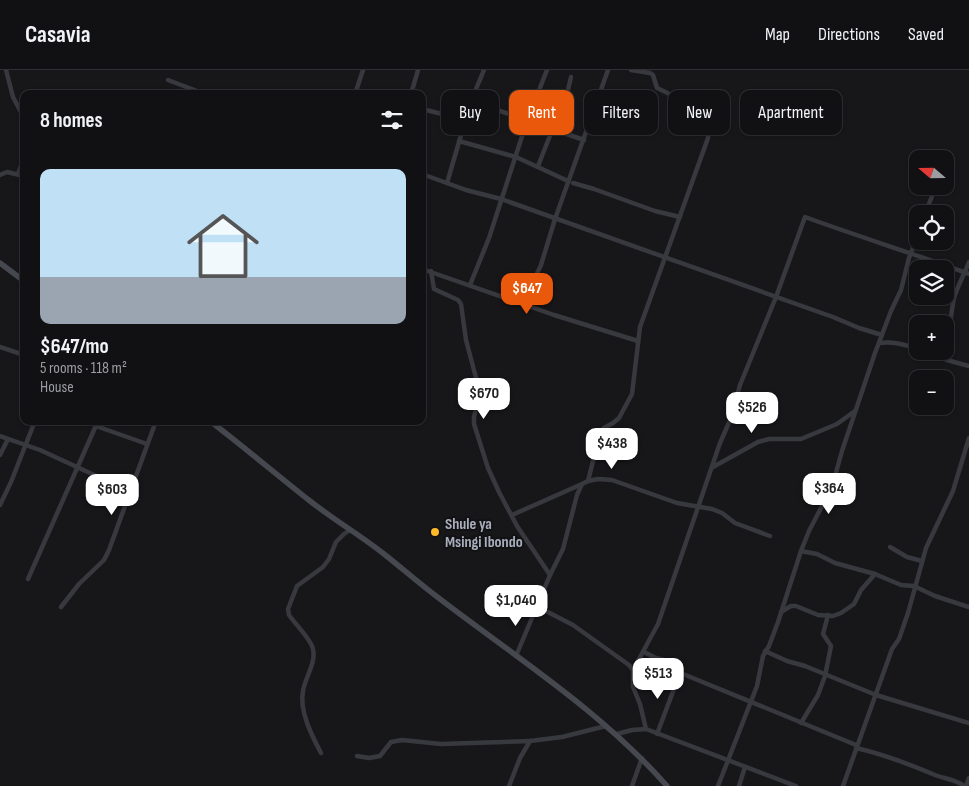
<!DOCTYPE html>
<html lang="en">
<head>
<meta charset="utf-8">
<style>
  :root { --surface:#111114; --page:#1e1f22; --text:#f1f3f6; --muted:#9c9da0; --line:#303134; --accent:#ea580c }
  body { margin:0; font-family:"Sofia Sans Condensed",sans-serif; background:var(--page); color:var(--text); height:100vh; display:flex; flex-direction:column; font-size:19px; white-space:nowrap }
  * { box-sizing:border-box; margin:0 }
  p { font-size:16px; color:var(--muted) }
  .icon { flex:none; width:28px; height:28px; fill:none; stroke:currentColor; stroke-width:2; stroke-linecap:round; stroke-linejoin:round }
  .map { position:relative; flex:1; overflow:hidden }
  .details { position:absolute; left:20px; top:20px; width:406px; height:335px; display:flex; flex-direction:column; background:var(--surface); border-radius:10px; box-shadow:0 1px 4px #0004,0 0 0 1px var(--line) }
  .details>* { flex:none }
  .top-card { position:absolute; left:441px; top:20px; width:452px; height:45px; display:flex; gap:10px }
  .needle { width:32px; rotate:290deg }
  .buttons { position:absolute; left:909px; top:80px; display:grid; gap:10px }
  .buttons a { display:grid; place-items:center; width:45px; height:45px; border-radius:10px; background:var(--surface); box-shadow:0 1px 4px #0004,0 0 0 1px var(--line); font-size:25px }
  .price { position:absolute; translate:-50% -42px; padding:0 11px; border-radius:10px; background:#fff; color:#222; font-size:16px; line-height:32px; filter:drop-shadow(0 1px 2px #0008) }
  .price::after { content:''; position:absolute; left:50%; top:30px; width:15px; height:11px; margin-left:-8px; background:inherit; clip-path:polygon(0 0,100% 0,50% 100%) }
  .price.current { background:var(--accent); color:#fff }
  ul { padding:0; list-style:none }
  li { display:grid; align-content:center; gap:10px; height:265px; padding:0 20px }
  li span { display:grid; place-items:center; height:155px; border-radius:10px; color:#555 }
  li>.icon { margin-inline-start:auto }
  span .icon { width:90px; height:90px; fill:#fffc; stroke-width:1 }
  li b { font-size:21px }
  h2 { display:flex; justify-content:space-between; align-items:center; height:60px; padding:0 20px; font-size:21px }
  .chip { padding:0 18px; border-radius:10px; background:var(--surface); box-shadow:0 1px 4px #0004,0 0 0 1px var(--line); font-size:18px; line-height:45px }
  .chip.current { background:var(--accent); color:#fff }
  header { display:flex; align-items:center; gap:30px; box-sizing:border-box; height:70px; padding:0 25px; background:var(--surface); border-bottom:1px solid var(--line) }
  header strong { font-size:24px }
  nav { display:flex; gap:28px; margin-inline-start:auto; font-size:18px }
  .map>svg:first-child { display:block }
  .lines { fill:none; stroke-linecap:round; stroke-linejoin:round }
  .minor { stroke:#38393f; stroke-width:4.5 }
  .secondary { stroke:#46484f; stroke-width:5.5 }
  .poi-dot { fill:#ffba2a; stroke:#121215; stroke-width:2 }
  .labels { text-anchor:middle; stroke-width:4; stroke-linejoin:round; paint-order:stroke }
  .poi-label { font-size:16px; font-weight:bold; fill:#a8aebb; stroke:#121215; text-anchor:start }
</style>
</head>
<body>
<header>
<strong>Casavia</strong>
<nav><a>Map</a><a>Directions</a><a>Saved</a></nav>
</header>
<div class="map">
<svg width="969" height="716" viewBox="0 0 969 716">
  <rect width="100%" height="100%" fill="#17171a"/>
  <g class="lines">
    <g class="minor">
      <polyline points="6,0 13,27 24,48"/>
      <polyline points="168,10 205,24"/>
      <polyline points="355,24 363,0"/>
      <polyline points="411,24 418,0"/>
      <polyline points="471,31 584,70"/>
      <polyline points="422,39 454,47 465,52"/>
      <polyline points="459,71 516,87 568,111"/>
      <polyline points="538,96 568,20 571,7"/>
      <polyline points="18,104 24,88"/>
      <polyline points="422,104 466,120 501,129 833,247 859,258 882,265"/>
      <polyline points="0,105 7,102 24,106"/>
      <polyline points="447,113 471,31 484,0"/>
      <polyline points="573,113 594,119 655,141 680,147"/>
      <polyline points="925,144 936,116"/>
      <polyline points="422,199 554,245 638,271"/>
      <polyline points="431,201 434,219 458,230 461,234 466,270 480,323 474,347 474,354 488,398 499,422 517,456 550,505"/>
      <polyline points="470,215 489,168 527,51 547,0"/>
      <polyline points="523,233 541,195 555,149 608,0"/>
      <path d="M 945,270 C 951,257 951,242 954,228 C 958,215 964,205 969,192"/>
      <path d="M 880,273 C 893,271 905,275 918,279"/>
      <polyline points="0,277 24,285"/>
      <polyline points="923,281 947,290 969,296"/>
      <polyline points="96,356 147,374"/>
      <polyline points="0,366 40,380 103,409 131,419"/>
      <polyline points="0,385 8,369"/>
      <polyline points="713,397 758,372 769,369 801,369 837,354 855,341"/>
      <path d="M 588,411 L 600,363 L 604,358 L 613,353 L 619,348 L 632,324 L 640,257 L 708,68 C 708,64 709,60 708,56 C 702,42 671,24 657,18 L 653,5 L 650,3 L 631,0"/>
      <polyline points="0,435 11,412 35,351"/>
      <polyline points="512,445 582,414"/>
      <polyline points="890,477 907,487 922,491"/>
      <polyline points="801,481 817,484 835,493 875,504 901,515 914,516 935,526 969,537"/>
      <polyline points="28,509 98,351"/>
      <polyline points="536,536 573,555 629,595 633,600 633,617 640,634 646,659"/>
      <polyline points="61,537 79,514 104,490 109,480 156,351"/>
      <polyline points="781,542 791,536 796,536 818,545 833,546 841,543 854,534 861,520 875,504"/>
      <polyline points="765,581 787,591 805,596 876,625 969,653"/>
      <polyline points="644,582 656,588 668,591 683,604 856,675"/>
      <polyline points="516,586 550,505 563,479 577,425 582,414 588,411 598,409 612,410 677,433 712,439 722,443 735,453 770,466"/>
      <path d="M 633,600 L 658,554 L 720,373 L 731,348 L 740,315 L 776,227 L 805,147 C 860,167 915,184 969,204"/>
      <polyline points="801,653 818,625 825,606 831,576 823,564 828,545"/>
      <polyline points="617,664 632,660 646,659 796,716"/>
      <polyline points="657,664 680,603"/>
      <path d="M 856,678 C 883,684 909,694 935,705 C 945,709 955,709 964,716"/>
      <path d="M 321,683 C 312,666 299,641 303,621 C 305,607 318,591 312,576 C 307,565 296,555 289,545 L 288,539 L 297,516 L 323,497 L 329,489 L 336,472 L 344,464 L 350,460"/>
      <polyline points="357,686 369,688 380,686 391,672 402,670 441,674 530,671"/>
      <polyline points="509,716 520,688 530,671 562,667 606,656"/>
      <polyline points="632,716 642,688"/>
      <polyline points="718,716 757,616 763,586 769,576 778,552 801,481 809,461 832,417 842,381 875,283 891,241 901,220 909,188 918,165"/>
      <polyline points="739,716 745,697"/>
      <polyline points="843,716 892,579 899,569 908,543 926,478 953,421 969,368"/>
      <polyline points="966,716 969,708"/>
    </g>
    <g class="secondary">
      <polyline points="0,193 24,211"/>
      <path d="M 210,351 C 244,377 277,405 310,431 C 334,450 360,465 384,484 C 403,499 421,515 440,529 C 517,588 602,642 667,716"/>
    </g>
  </g>
  <circle class="poi-dot" cx="435" cy="462" r="5"/>
  <g class="labels">
    <g class="poi-label">
      <text x="445" y="459">Shule ya<tspan x="445" dy="18">Msingi Ibondo</tspan></text>
    </g>
  </g>
</svg>
<div class="buttons">
<a><svg class="needle" viewBox="-14 -14 28 28"><path d="M0-13l5 13h-10z" fill="#e53935"/><path d="M0 13l5-13h-10z" fill="#9c9da0"/></svg></a>
<a><svg class="icon" aria-label="locate" viewBox="0 0 24 24"><circle cx="12" cy="12" r="6"/><path d="M12 2v4M12 18v4M2 12h4M18 12h4"/></svg></a>
<a><svg class="icon" aria-label="layers" viewBox="0 0 24 24"><path d="M12 4l9 5-9 5-9-5zM3 14l9 5 9-5"/></svg></a>
<a>+</a>
<a>−</a>
</div>
<b class="price current" style="left:527px;top:245px">$647</b>
<b class="price" style="left:484px;top:350px">$670</b>
<b class="price" style="left:752px;top:364px">$526</b>
<b class="price" style="left:612px;top:400px">$438</b>
<b class="price" style="left:829px;top:445px">$364</b>
<b class="price" style="left:112px;top:446px">$603</b>
<b class="price" style="left:516px;top:557px">$1,040</b>
<b class="price" style="left:658px;top:630px">$513</b>
<div class="top-card">
<a class="chip">Buy</a>
<a class="chip current">Rent</a>
<a class="chip">Filters</a>
<a class="chip">New</a>
<a class="chip">Apartment</a>
</div>
<section class="details">
<h2>8 homes<svg class="icon" aria-label="filters" viewBox="0 0 24 24"><path d="M4 7h16M4 17h16"/><circle cx="9" cy="7" r="2"/><circle cx="15" cy="17" r="2"/></svg></h2>
<ul>
<li><span style="background:linear-gradient(#bfe0f5 70%,#9aa5b1 0)"><svg class="icon" aria-label="home" viewBox="0 0 24 24"><path d="M3 11l9-7 9 7M6 9v11h12V9"/></svg></span><div><b>$647/mo</b><p>5 rooms · 118 m²</p><p>House</p></div></li>
</ul>
</section>
</div>
</body>
</html>
